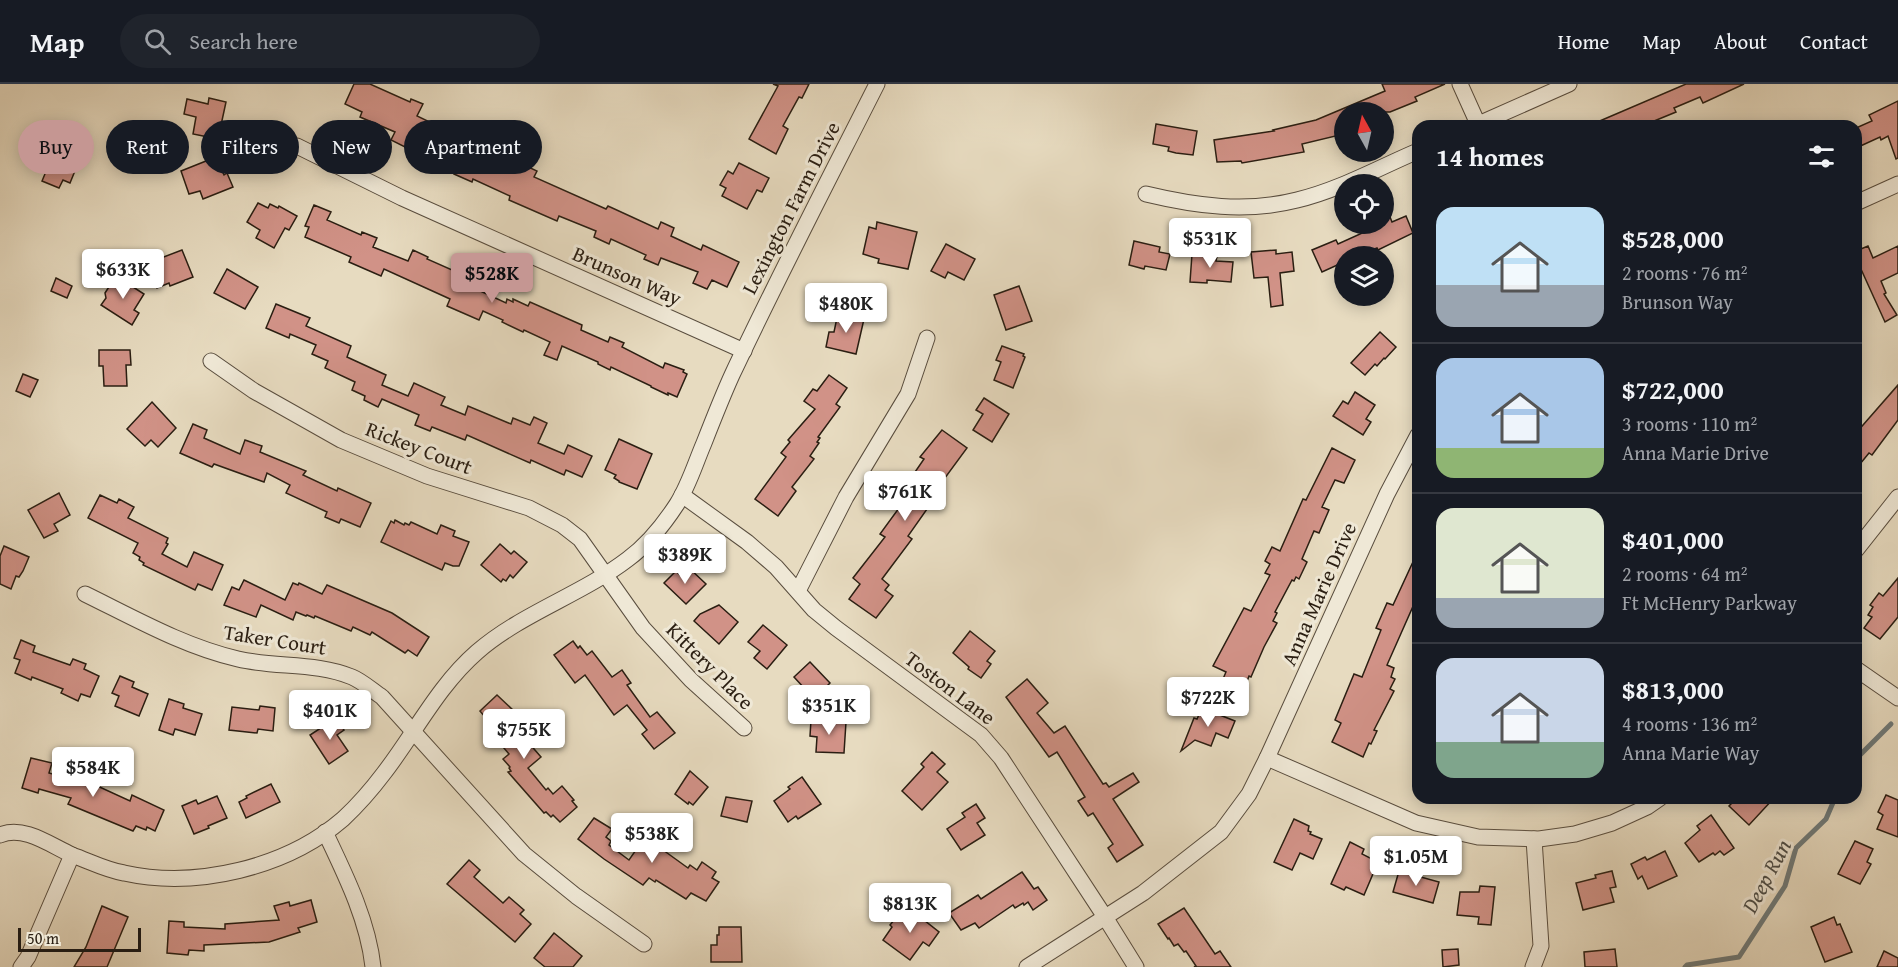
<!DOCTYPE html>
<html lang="en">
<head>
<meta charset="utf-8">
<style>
  :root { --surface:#171b24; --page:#20242c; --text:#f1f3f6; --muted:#9ea1a6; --line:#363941; --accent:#c59692 }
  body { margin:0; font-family:"Gentium Book Plus",serif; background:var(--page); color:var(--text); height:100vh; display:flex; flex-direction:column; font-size:22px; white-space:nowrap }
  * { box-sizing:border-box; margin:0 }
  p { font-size:20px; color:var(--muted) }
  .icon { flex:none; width:33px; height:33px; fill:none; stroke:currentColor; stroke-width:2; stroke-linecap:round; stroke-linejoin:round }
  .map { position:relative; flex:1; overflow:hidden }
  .drawer { position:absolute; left:1412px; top:36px; width:450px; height:684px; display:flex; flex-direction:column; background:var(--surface); border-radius:18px; box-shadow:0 3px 15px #0003 }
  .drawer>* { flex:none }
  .guide { position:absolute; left:18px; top:36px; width:570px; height:54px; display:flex; gap:12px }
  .needle { width:39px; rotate:352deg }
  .fabs { position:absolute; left:1334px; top:18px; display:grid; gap:12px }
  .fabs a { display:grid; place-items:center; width:60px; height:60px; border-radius:50%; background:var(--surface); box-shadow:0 3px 15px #0003; font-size:30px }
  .scale { position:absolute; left:18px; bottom:15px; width:123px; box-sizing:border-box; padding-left:6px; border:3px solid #2a1e12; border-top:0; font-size:16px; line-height:21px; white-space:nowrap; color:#2a1e12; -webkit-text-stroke:4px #efe8d6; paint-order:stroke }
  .price { position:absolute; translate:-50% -51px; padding:0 14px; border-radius:6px; background:#fff; color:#222; font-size:20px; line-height:39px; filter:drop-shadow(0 2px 3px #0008) }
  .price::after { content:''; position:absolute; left:50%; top:36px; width:18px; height:14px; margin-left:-9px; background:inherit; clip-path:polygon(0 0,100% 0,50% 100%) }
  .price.active { background:var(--accent); color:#111 }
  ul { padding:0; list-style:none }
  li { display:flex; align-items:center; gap:18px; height:150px; padding:0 24px }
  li+li { border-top:2px solid var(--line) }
  li span { display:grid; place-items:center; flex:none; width:168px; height:120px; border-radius:18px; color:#555 }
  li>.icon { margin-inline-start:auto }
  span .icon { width:72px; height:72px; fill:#fffc; stroke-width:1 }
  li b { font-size:26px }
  h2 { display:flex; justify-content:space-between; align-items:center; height:72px; padding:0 24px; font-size:26px }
  .chip { padding:0 21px; border-radius:27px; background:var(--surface); box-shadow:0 3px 15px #0003; font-size:21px; line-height:54px }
  .chip.active { background:var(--accent); color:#111 }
  header { display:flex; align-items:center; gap:36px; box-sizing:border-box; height:84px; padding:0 30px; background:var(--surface); border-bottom:2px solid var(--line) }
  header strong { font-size:28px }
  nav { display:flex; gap:33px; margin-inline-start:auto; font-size:21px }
  .search { width:420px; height:54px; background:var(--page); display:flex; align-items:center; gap:15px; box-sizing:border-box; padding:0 21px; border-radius:33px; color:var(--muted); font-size:22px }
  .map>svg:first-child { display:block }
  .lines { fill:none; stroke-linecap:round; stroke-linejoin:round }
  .stream { stroke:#6f7a79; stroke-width:5 }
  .building { fill:#d19287; stroke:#2a1e12; stroke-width:1.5 }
  .minor-casing { stroke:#594d3e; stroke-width:17 }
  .minor { stroke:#efe8d6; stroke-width:15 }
  .labels { text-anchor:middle; stroke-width:6; stroke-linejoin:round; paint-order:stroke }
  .street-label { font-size:21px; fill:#2a1e12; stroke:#efe8d6 }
  .water-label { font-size:22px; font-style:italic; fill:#4c4c46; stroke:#efe8d6 }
</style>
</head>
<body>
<header>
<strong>Map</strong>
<div class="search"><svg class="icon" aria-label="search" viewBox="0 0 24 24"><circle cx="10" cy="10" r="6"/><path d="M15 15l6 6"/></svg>Search here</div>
<nav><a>Home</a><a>Map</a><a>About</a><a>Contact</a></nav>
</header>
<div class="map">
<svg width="1898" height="883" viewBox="0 0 1898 883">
  <rect width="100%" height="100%" fill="#e7dbc0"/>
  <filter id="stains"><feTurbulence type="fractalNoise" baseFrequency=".00333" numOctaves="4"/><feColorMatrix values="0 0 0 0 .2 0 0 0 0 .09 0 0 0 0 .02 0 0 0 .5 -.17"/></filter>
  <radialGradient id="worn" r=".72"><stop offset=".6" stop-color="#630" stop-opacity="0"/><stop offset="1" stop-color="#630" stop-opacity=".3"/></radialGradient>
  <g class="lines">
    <g class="stream">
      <polyline points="1856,675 1891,640"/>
      <polyline points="1685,883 1687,881 1739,873 1785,802 1796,764 1826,735 1835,714"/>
    </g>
  </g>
  <g class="building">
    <polygon points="354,0 370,0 410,18 411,15 423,20 417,32 436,41 426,63 417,59 416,62 407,58 405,63 391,56 395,48 360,33 362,28 345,20"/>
    <polygon points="773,0 809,0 802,14 799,13 783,42 788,45 776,70 749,55 778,2"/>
    <polygon points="1382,0 1445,0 1415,13 1417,17 1390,28 1344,28 1344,50 1302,60 1304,68 1242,79 1241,77 1217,78 1214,56 1274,47 1273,46 1316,36 1385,7"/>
    <polygon points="1686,0 1744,0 1703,19 1700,13 1674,24 1676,28 1642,42 1588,42"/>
    <polygon points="209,14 226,18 218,55 193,50 196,33 184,30 187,15 208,20"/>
    <polygon points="1898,17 1898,74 1896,75 1888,52 1881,56 1880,53 1856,64 1856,44 1872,37 1869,31"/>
    <polygon points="1156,40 1197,47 1193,71 1176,69 1168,67 1169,63 1153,60"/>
    <polygon points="465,58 477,63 478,61 504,74 505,72 537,87 534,93 606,125 608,122 658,145 661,138 674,144 671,152 701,166 703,161 739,178 727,203 712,196 707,205 693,199 698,188 661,174 658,181 644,175 646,171 611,155 609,160 594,153 596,147 559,132 557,137 509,116 510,112 473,95 472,98 454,90 456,85 443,78 450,63 460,67"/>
    <polygon points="55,66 79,77 70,99 63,96 59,104 42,97"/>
    <polygon points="216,73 224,91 227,89 233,103 203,115 200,107 189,110 181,87"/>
    <polygon points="739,79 769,94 762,108 757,106 747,125 722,112 726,104 720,101 728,87 733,90"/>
    <polygon points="258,119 268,124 270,120 278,124 279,122 297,132 289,146 285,144 274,164 256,154 260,146 247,138"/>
    <polygon points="314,121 331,128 327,136 361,151 362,148 377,154 373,163 408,177 413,166 428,173 427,175 461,190 462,187 478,194 474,204 506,219 507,215 513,218 513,215 528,222 530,218 582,241 581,246 608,258 610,253 624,259 622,263 663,284 665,279 684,286 683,288 687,290 677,313 668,309 668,311 651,303 651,302 611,283 610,286 598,280 598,278 562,262 557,276 544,271 550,258 524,246 523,248 502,238 503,236 483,227 479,236 447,222 450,215 384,185 381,192 349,178 351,173 305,153 309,143 305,142"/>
    <polygon points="1406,132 1413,149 1378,166 1377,164 1357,172 1344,172 1344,178 1322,188 1312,166 1336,156 1338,160 1369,146 1367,143 1375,140 1383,140 1383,136 1390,133 1392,138"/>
    <polygon points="877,138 917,148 908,185 878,179 879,175 863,170 869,143 876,145"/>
    <polygon points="1134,157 1160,163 1159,168 1170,170 1166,186 1145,182 1144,185 1129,181"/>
    <polygon points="946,160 975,175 964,196 948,188 945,194 931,187"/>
    <polygon points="1868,162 1873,174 1898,162 1898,189 1881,197 1886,209 1884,210 1897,231 1885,238 1860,183 1856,185 1856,167"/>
    <polygon points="182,166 193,193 170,202 169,199 157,204 148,179"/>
    <polygon points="1276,166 1276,170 1292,168 1294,187 1280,189 1283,221 1271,223 1268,193 1254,194 1251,168"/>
    <polygon points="1192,170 1217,172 1216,177 1233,178 1231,198 1207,196 1207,199 1190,198"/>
    <polygon points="227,185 258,203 245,225 214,209"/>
    <polygon points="116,192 144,210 134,226 139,229 132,241 101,221 106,214 105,209"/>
    <polygon points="56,194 72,202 67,214 51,207"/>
    <polygon points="1019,202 1032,237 1006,246 994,211"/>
    <polygon points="276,220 310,234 306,242 351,262 347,273 386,291 382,301 408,312 414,299 445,313 441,321 465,331 468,322 511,340 513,334 530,341 534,333 547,339 538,359 564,370 568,361 592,372 582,393 566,386 564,391 531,376 530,379 467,351 465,356 432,343 430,347 415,341 419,331 382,315 378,323 364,316 365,312 352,306 355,298 325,284 328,277 312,270 316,261 290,250 289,254 266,244"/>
    <polygon points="838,229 864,235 856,270 826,263 829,248 834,248"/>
    <polygon points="1380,248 1396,263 1385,275 1384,274 1377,282 1375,280 1365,291 1351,279"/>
    <polygon points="1002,262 1024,270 1023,272 1025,273 1013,304 994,296 1001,278 996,276"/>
    <polygon points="99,266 130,266 131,281 126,281 127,302 104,302 103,282 99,282"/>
    <polygon points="23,290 38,296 30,313 16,307"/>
    <polygon points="829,291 847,304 836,320 840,323 818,353 820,354 817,358 819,359 810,372 814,375 792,403 796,407 778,432 755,415 786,373 781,369 790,358 788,356 815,325 804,317 813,305 817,307"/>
    <polygon points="1898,301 1898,336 1872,371 1869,369 1856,385 1856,349"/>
    <polygon points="1355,308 1375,321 1366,335 1371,338 1363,351 1333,332 1343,317 1348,320"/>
    <polygon points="984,314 1009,330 992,358 973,346 983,330 976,326"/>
    <polygon points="152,318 176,344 158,363 151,356 145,362 127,345"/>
    <polygon points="193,340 207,346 204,354 240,370 245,356 262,362 260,368 306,387 303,391 337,407 338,404 371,419 360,443 341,435 339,439 325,433 327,428 286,409 290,401 267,389 264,398 214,380 212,383 180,369"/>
    <polygon points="942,346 967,364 936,406 939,408 908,452 912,455 882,495 889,501 885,506 893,512 876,534 849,515 860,500 853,494 885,453 880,450 910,409 904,404 924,375 920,373"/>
    <polygon points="619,355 652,370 637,405 619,398 619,397 614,394 616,391 605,386"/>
    <polygon points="1332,364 1355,376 1344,399 1335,396 1322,423 1329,426 1319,449 1314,447 1302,475 1307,478 1299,495 1296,493 1294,497 1292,496 1275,528 1277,529 1273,537 1277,539 1264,563 1251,593 1249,592 1246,600 1241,598 1237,609 1220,602 1226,588 1213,582 1244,524 1251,527 1270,491 1265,489 1270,480 1265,477 1272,463 1280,467 1303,415 1306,416"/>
    <polygon points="59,409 70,431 54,440 58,447 44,454 28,426"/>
    <polygon points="100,411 117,419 119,415 134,423 128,434 168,454 166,459 168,460 162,470 187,483 194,468 223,481 212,506 198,500 195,506 143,481 144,479 139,476 140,473 133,469 138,459 88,434"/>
    <polygon points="395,436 404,441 405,439 409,441 411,438 437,450 441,441 455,447 453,452 469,458 459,482 453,482 445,479 442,486 381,458 391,437 394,439"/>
    <polygon points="500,460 511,470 514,467 527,478 513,494 510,491 506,497 503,495 501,498 481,481"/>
    <polygon points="4,462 29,473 23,487 19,493 16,492 11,505 0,500 0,472"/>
    <polygon points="1418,467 1418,511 1387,581 1394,584 1391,593 1395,595 1390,605 1394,607 1374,646 1377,647 1371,660 1369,659 1363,673 1332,658 1341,639 1335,636 1354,590 1362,593 1381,546 1376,544 1387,519 1393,521"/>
    <polygon points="688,483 706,500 686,520 664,499 676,487 680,491"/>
    <polygon points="1898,494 1898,533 1880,555 1864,544 1872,533 1868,531 1873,523 1870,521 1879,509 1883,512"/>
    <polygon points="244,496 285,516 293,499 298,501 299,499 322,510 327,501 392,529 429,553 417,572 408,566 405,569 372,548 370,551 353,543 351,547 315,532 314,534 307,531 306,532 296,528 293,536 261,521 256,533 224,521 232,503 239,506"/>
    <polygon points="719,521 738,538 719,560 694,537 700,530"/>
    <polygon points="763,541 787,561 767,585 754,574 760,567 748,558"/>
    <polygon points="970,547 995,567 987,577 991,580 981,594 968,585 969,583 953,569"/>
    <polygon points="21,556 35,562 33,568 70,581 73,575 86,580 84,585 99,592 90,613 81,610 78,617 61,609 63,605 32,593 31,596 15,589 20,576 14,574"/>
    <polygon points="573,557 578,564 580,562 587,571 592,567 612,593 622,586 631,599 627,601 650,633 657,628 675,649 654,665 642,650 647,646 627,621 614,631 585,591 575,599 554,571"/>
    <polygon points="810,578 830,599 808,621 799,611 805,605 794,593"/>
    <polygon points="120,592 134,598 132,603 148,610 139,632 115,622 119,612 112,609"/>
    <polygon points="1027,595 1048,619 1037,629 1054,649 1065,642 1103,700 1106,699 1109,703 1133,689 1139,698 1113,715 1143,761 1117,778 1108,764 1113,760 1093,729 1088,732 1078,717 1085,713 1057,668 1049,673 1006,613"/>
    <polygon points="497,611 514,627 512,629 519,638 514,642 541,673 528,684 546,706 548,704 553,710 562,702 574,716 572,717 577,723 560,738 553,731 551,733 546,728 544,729 508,688 511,687 509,684 510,683 503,675 509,670 487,644 491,640 480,627"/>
    <polygon points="169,615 184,620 183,624 202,630 195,651 175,645 173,651 159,646"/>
    <polygon points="260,622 275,624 273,647 258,645 257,649 229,646 232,623 259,626"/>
    <polygon points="1202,624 1235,637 1228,654 1216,649 1211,662 1195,656 1181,667 1194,634 1197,635"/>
    <polygon points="336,634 344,646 337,651 348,667 329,680 310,651"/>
    <polygon points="811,636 846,638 844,669 816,668 817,653 810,652"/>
    <polygon points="932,668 945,680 937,688 948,698 922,726 902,707 924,683 921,680"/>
    <polygon points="31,674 52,679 49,689 78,697 80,694 130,717 132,711 164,726 155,747 147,743 146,746 136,742 133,747 68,720 71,714 39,705 38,709 22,704"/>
    <polygon points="690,687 708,703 693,721 689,718 688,720 675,710"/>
    <polygon points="802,693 821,720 798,735 796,732 788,738 774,717 790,705 788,703"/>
    <polygon points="271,700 280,718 246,734 239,718 247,714 246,712"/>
    <polygon points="1886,711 1898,716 1898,753 1877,745 1883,731 1878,728"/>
    <polygon points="217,712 227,734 208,742 209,744 194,750 182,722 196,716 198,720"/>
    <polygon points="726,713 752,717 747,738 721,732"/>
    <polygon points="1737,714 1774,714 1749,741 1729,722"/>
    <polygon points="976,720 985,734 977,739 985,751 961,766 947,745 965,733 962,729"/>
    <polygon points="1711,731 1734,764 1724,771 1720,767 1715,771 1713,769 1699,778 1685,759 1700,746 1697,742"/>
    <polygon points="594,734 612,745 606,753 611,757 609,761 629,776 645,753 688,784 690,781 697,786 702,778 716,788 712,794 719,798 706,817 691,809 686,815 656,796 655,798 649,794 643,801 604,775 578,755"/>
    <polygon points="1294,735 1309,742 1308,747 1311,748 1310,750 1322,755 1313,775 1300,769 1292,786 1274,778"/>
    <polygon points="1855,757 1873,765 1867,778 1871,780 1860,800 1838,790"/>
    <polygon points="1350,758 1364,765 1362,770 1378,778 1364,811 1346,803 1344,806 1331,800"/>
    <polygon points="1665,767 1677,792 1648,805 1642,792 1638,795 1631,780 1645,773 1647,776"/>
    <polygon points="469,776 480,786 474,793 503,819 509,813 524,826 520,830 531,840 515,858 447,800"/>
    <polygon points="1399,787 1439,798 1433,819 1393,808"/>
    <polygon points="1612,787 1616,803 1610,804 1614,818 1583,826 1576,799 1596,794 1595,791"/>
    <polygon points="1022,788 1034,805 1038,803 1047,816 1033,826 1028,818 1024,821 1023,819 1015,824 1013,821 979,844 975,839 961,846 949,829 978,811 981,815"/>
    <polygon points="1480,802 1495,803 1491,841 1478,840 1479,833 1457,831 1460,808 1479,808"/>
    <polygon points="311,816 317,838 298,844 300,848 269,858 204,861 204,867 189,866 188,871 167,869 169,837 184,838 184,843 225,845 225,840 279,836 274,822 289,818 290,822"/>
    <polygon points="102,822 128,833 107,883 74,883 86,863"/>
    <polygon points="904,824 919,835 920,833 939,848 929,862 923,858 910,876 883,856 892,843 890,841"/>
    <polygon points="1184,824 1215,870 1220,867 1231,883 1194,883 1196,882 1186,867 1184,868 1178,860 1174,862 1169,854 1168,855 1158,840"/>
    <polygon points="1834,833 1837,841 1840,840 1852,868 1825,878 1811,843"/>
    <polygon points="719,843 741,843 742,878 711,878 711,861 717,861 717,851 719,851"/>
    <polygon points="554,849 582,872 573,883 545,883 534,874"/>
    <polygon points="1458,865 1459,881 1443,883 1442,866"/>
    <polygon points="1615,865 1617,883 1585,883 1584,868"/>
    <polygon points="1884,867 1898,874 1898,883 1877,883"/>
  </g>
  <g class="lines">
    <defs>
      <g id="minor">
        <polyline points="1460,0 1478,40"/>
        <polyline points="1474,42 1569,0"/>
        <polyline points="297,62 402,114 744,267"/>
        <path d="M 1146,110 C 1196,122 1246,129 1297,116 C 1339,106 1378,84 1418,67"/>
        <polyline points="1856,119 1898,100"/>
        <polyline points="211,277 254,307 341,356 427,392 529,424 562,441 580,455 643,544 691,596 744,644"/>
        <polyline points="682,411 747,458 776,483 814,526 836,544 981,651 1001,674 1105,833 1136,883"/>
        <polyline points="1856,466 1898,413"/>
        <polyline points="798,507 846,413 908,310 927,254"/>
        <path d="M 85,510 C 134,534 185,563 238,575 C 276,584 316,578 352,593 C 362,597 373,607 382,613 L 524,770 L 576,812 L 644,860"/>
        <polyline points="1856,585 1898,614"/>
        <polyline points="1267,674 1416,739 1478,753 1539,755 1575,750 1612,739 1647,723 1660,714"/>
        <path d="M 325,748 C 345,790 368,836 373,883"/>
        <path d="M 0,751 C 24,741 50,761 72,771 L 28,873 L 21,883"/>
        <path d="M 72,771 C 89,777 106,786 124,789 C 196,805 286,784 343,735 C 358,721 372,705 384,689 C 415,649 438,602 477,568 C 522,529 581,511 628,475 C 647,461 664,440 677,420 C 689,401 695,380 704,359 C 713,336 722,313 732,291 C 778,193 828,97 877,0"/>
        <polyline points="1027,883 1143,809 1221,748 1249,710 1267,674 1387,410 1418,351"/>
        <polyline points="1533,883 1541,862 1534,755"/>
      </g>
    </defs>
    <use href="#minor" class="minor-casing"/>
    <use href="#minor" class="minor"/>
  </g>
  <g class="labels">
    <g class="street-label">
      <text transform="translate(791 124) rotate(-63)" y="7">Lexington Farm Drive</text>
      <text transform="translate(627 192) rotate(24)" y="7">Brunson Way</text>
      <text transform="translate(419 364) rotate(21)" y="7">Rickey Court</text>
      <text transform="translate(1319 510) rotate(-66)" y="7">Anna Marie Drive</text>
      <text transform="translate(275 556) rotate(9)" y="7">Taker Court</text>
      <text transform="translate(710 582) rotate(45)" y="7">Kittery Place</text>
      <text transform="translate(950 604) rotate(37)" y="7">Toston Lane</text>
    </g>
    <g class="water-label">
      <text transform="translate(1766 792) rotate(-62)" y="8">Deep Run</text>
    </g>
  </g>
  <rect width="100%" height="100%" filter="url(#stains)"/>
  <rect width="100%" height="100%" fill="url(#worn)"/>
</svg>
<div class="fabs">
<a><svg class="needle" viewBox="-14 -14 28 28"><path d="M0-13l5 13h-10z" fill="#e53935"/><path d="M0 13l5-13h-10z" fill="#9ea1a6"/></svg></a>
<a><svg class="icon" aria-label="locate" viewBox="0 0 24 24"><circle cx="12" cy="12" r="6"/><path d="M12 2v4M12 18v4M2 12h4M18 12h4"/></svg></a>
<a><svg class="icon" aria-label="layers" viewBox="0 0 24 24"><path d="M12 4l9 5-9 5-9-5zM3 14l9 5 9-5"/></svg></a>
</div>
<div class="scale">50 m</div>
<b class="price" style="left:1210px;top:185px">$531K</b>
<b class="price" style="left:123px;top:216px">$633K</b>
<b class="price active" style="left:492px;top:220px">$528K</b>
<b class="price" style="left:846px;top:250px">$480K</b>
<b class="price" style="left:905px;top:438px">$761K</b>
<b class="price" style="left:685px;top:501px">$389K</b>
<b class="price" style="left:1208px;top:644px">$722K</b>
<b class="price" style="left:829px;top:652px">$351K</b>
<b class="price" style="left:330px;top:657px">$401K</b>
<b class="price" style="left:524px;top:676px">$755K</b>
<b class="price" style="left:93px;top:714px">$584K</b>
<b class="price" style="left:652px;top:780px">$538K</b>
<b class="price" style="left:1416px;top:803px">$1.05M</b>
<b class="price" style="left:910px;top:850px">$813K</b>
<div class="guide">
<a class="chip active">Buy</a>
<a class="chip">Rent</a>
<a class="chip">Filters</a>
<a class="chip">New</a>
<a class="chip">Apartment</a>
</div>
<section class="drawer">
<h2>14 homes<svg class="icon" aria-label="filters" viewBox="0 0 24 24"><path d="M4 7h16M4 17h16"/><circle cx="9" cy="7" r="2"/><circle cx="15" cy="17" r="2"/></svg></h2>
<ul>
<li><span style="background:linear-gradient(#bfe0f5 65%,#9aa5b1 0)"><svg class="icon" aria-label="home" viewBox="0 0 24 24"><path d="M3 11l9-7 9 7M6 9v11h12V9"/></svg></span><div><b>$528,000</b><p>2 rooms · 76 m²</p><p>Brunson Way</p></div></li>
<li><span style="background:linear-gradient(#a9c7e8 75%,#8fb573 0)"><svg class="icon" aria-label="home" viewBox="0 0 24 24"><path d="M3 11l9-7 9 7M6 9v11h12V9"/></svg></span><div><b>$722,000</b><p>3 rooms · 110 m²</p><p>Anna Marie Drive</p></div></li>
<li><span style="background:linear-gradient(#dfe7d0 75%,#9aa5b1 0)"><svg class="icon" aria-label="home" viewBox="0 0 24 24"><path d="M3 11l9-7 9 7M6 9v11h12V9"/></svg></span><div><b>$401,000</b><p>2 rooms · 64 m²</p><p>Ft McHenry Parkway</p></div></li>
<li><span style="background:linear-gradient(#c9d6e8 70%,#7fa58c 0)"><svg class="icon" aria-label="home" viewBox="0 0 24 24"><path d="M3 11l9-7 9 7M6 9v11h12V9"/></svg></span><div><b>$813,000</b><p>4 rooms · 136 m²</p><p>Anna Marie Way</p></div></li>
</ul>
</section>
</div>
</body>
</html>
